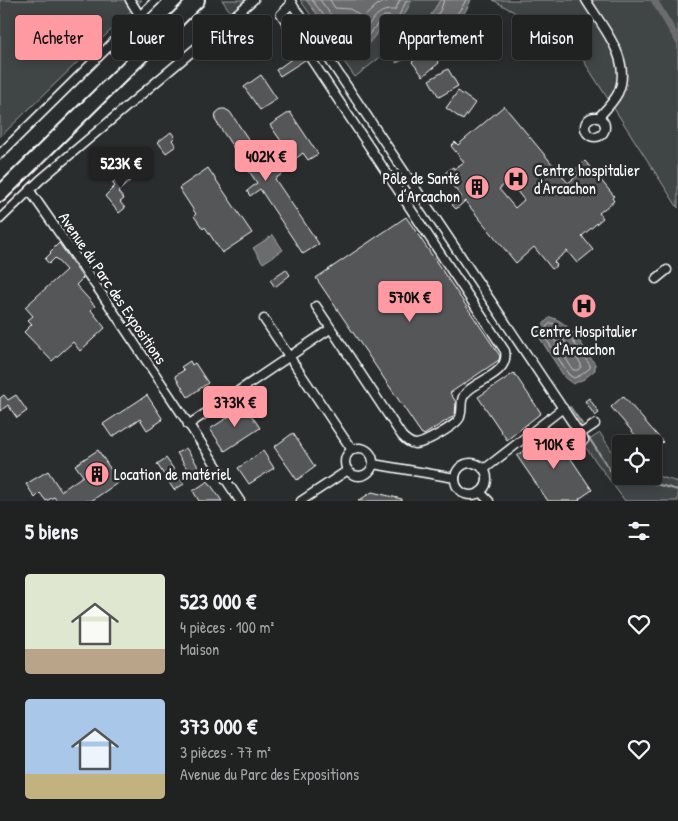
<!DOCTYPE html>
<html lang="fr">
<head>
<meta charset="utf-8">
<style>
  :root { --surface:#202222; --page:#2d2f2f; --text:#f1f3f6; --muted:#a2a4a5; --line:#3d3f40; --accent:#ff9aa2 }
  body { margin:0; font-family:"Patrick Hand",sans-serif; background:var(--page); color:var(--text); height:100vh; display:flex; flex-direction:column; font-size:19px; white-space:nowrap }
  * { box-sizing:border-box; margin:0 }
  p { font-size:16px; color:var(--muted) }
  .icon { flex:none; width:28px; height:28px; fill:none; stroke:currentColor; stroke-width:2; stroke-linecap:round; stroke-linejoin:round }
  .map { position:relative; height:501px; overflow:hidden }
  .details { display:flex; flex-direction:column; background:var(--surface); flex:1 }
  .details>* { flex:none }
  .top-card { position:absolute; left:15px; top:15px; width:649px; height:45px; display:flex; gap:10px }
  .tools { position:absolute; left:612px; top:435px; display:grid; gap:10px }
  .tools a { display:grid; place-items:center; width:50px; height:50px; border-radius:5px; background:var(--surface); box-shadow:0 2px 12px #0003,0 0 0 1px var(--line); font-size:25px }
  .price { position:absolute; translate:-50% -42px; padding:0 11px; border-radius:5px; background:var(--accent); color:#111; font-size:16px; line-height:32px; filter:drop-shadow(0 1px 2px #0008) }
  .price::after { content:''; position:absolute; left:50%; top:30px; width:15px; height:11px; margin-left:-8px; background:inherit; clip-path:polygon(0 0,100% 0,50% 100%) }
  .price.active { background:#222; color:#fff }
  ul { padding:0; list-style:none }
  li { display:flex; align-items:center; gap:15px; height:125px; padding:0 25px }
  li span { display:grid; place-items:center; flex:none; width:140px; height:100px; border-radius:5px; color:#555 }
  li>.icon { margin-inline-start:auto }
  span .icon { width:60px; height:60px; fill:#fffc; stroke-width:1 }
  li b { font-size:21px }
  h2 { display:flex; justify-content:space-between; align-items:center; height:60px; padding:0 25px; font-size:21px }
  .tag { padding:0 18px; border-radius:5px; background:var(--surface); box-shadow:0 2px 12px #0003,0 0 0 1px var(--line); font-size:18px; line-height:45px }
  .tag.active { background:var(--accent); color:#111 }
  .map>svg:first-child { display:block }
  .green { fill:#414445; stroke:#a0a2a2 }
  .water { fill:#6a6c6d; stroke:#a6a7a7 }
  .lines { fill:none; stroke-linecap:round; stroke-linejoin:round }
  .shore { stroke:#c3c4c5; stroke-width:1 }
  .stream { stroke:#a6a7a7; stroke-width:2 }
  .canal { stroke:#6a6c6d; stroke-width:7 }
  .building { fill:#555758; stroke:#fff; fill-rule:evenodd }
  .street-casing { stroke:#fff; stroke-width:11 }
  .highway-casing { stroke:#fff; stroke-width:18 }
  .street { stroke:#2a2d2e; stroke-width:8 }
  .highway { stroke:#2a2d2e; stroke-width:14 }
  .labels { text-anchor:middle; stroke-width:5; stroke-linejoin:round; paint-order:stroke }
  .poi-label { font-size:16px; fill:#fff; stroke:#2a2d2e; text-anchor:start }
  .street-label { font-size:16px; fill:#fff; stroke:#2a2d2e }
</style>
</head>
<body>
<div class="map">
<svg width="678" height="501" viewBox="0 0 678 501">
  <rect width="100%" height="100%" fill="#2a2d2e"/>
  <filter id="ink" filterUnits="userSpaceOnUse"><feTurbulence type="fractalNoise" baseFrequency=".02" numOctaves="2"/><feDisplacementMap in="SourceGraphic" scale="10" xChannelSelector="R" yChannelSelector="G"/><feConvolveMatrix kernelMatrix="1 2 1 2 8 2 1 2 1" color-interpolation-filters="sRGB"/></filter>
  <g filter="url(#ink)">
    <g class="green">
      <polygon points="0,0 142,0 0,137"/>
      <polygon points="222,0 260,0 236,20"/>
      <polygon points="300,0 453,0 355,77"/>
      <polygon points="493,0 678,0 678,208 574,46"/>
      <polygon points="600,433 621,465 621,476 654,475 678,482 678,501 625,501 583,444"/>
    </g>
    <g class="water">
      <path d="M 306,0 L 412,0 L 399,25 L 394,27 L 388,20 L 368,44 C 356,45 352,34 344,26 L 337,29 L 335,37 Z"/>
      <path d="M 440,0 L 471,0 C 459,29 444,28 422,45 C 414,51 406,60 396,63 L 397,57 L 423,28 Z"/>
      <polygon points="273,235 283,250 263,263 253,248"/>
      <path d="M 550,317 C 571,322 583,348 595,364 L 595,370 L 584,379 L 573,384 L 565,378 L 538,335 L 538,330 Z"/>
    </g>
    <g class="lines">
      <g class="shore">
        <polyline points="312,0 331,25 338,22 346,22 363,39 366,38 384,16 389,16 394,19 397,19 407,0"/>
        <path d="M 320,0 L 332,16 L 348,16 L 364,29 C 376,19 376,9 395,10 L 400,0"/>
        <polyline points="330,0 335,8 350,9 363,18 377,5 391,0"/>
        <path d="M 444,0 L 441,9 L 427,31 L 428,34 C 445,30 458,15 466,0"/>
        <path d="M 551,323 C 565,325 581,354 590,365 L 590,368 L 581,375 L 574,378 L 569,375 L 543,334 L 543,330 Z"/>
        <polygon points="554,330 560,335 581,364 581,367 578,370 573,370 551,334 551,331"/>
      </g>
      <g class="stream">
        <polyline points="570,407 582,424"/>
        <polyline points="589,438 610,470 613,473 621,475"/>
        <polyline points="626,476 678,490"/>
      </g>
      <polyline class="canal" points="654,0 678,40"/>
    </g>
    <g class="building">
      <polygon points="428,49 439,63 423,76 412,62"/>
      <polygon points="300,53 305,60 280,76 276,70"/>
      <polygon points="448,69 458,86 439,97 429,80"/>
      <polygon points="261,75 277,99 260,110 244,87"/>
      <polygon points="458,91 475,103 463,120 446,108"/>
      <path d="M 504,106 L 568,183 L 578,175 L 575,170 L 585,161 L 614,196 L 612,198 L 614,201 L 599,213 L 603,218 L 582,236 L 593,250 L 577,263 L 567,251 L 554,262 L 557,265 L 552,269 L 534,247 L 516,263 L 465,201 L 456,209 L 452,205 L 462,197 L 445,177 L 447,175 L 445,173 L 453,167 L 454,169 L 464,162 L 451,146 L 455,142 L 458,145 ZM 509,181 L 524,200 L 515,208 L 499,189 Z"/>
      <polygon points="221,109 225,109 230,112 271,173 282,166 286,171 275,179 319,244 303,254 260,189 250,196 247,191 257,183 215,120 216,113"/>
      <polygon points="290,112 318,154 308,160 303,153 294,160 270,125"/>
      <polygon points="171,132 175,137 172,140 176,146 166,153 158,142"/>
      <polygon points="133,168 142,169 118,192 124,199 120,202 125,208 119,213 105,196 115,186 112,183 120,177 121,178 125,172 127,173"/>
      <polygon points="208,168 252,233 222,253 205,227 203,229 194,216 196,214 179,188"/>
      <polygon points="406,217 500,356 499,360 450,393 456,402 455,415 424,435 421,433 316,278"/>
      <polygon points="59,243 83,278 76,285 95,306 91,310 105,328 80,351 73,342 52,361 24,332 32,324 28,320 33,316 25,307 66,270 55,258 49,264 45,259 51,253 50,252"/>
      <polygon points="286,269 290,275 275,287 270,280"/>
      <polygon points="190,361 192,365 195,363 208,383 188,397 175,376 184,370 181,367"/>
      <polygon points="514,373 541,413 507,440 478,397"/>
      <polygon points="4,395 8,400 16,395 27,411 17,418 8,405 0,411 0,398"/>
      <polygon points="147,395 162,418 161,421 147,430 140,419 112,437 103,424"/>
      <polygon points="623,396 663,442 654,450 654,444 643,444 611,407"/>
      <polygon points="589,398 599,413 595,416 585,401"/>
      <polygon points="245,406 260,428 225,451 210,429"/>
      <polygon points="551,429 592,490 579,499 580,501 548,501 517,456"/>
      <polygon points="293,433 315,467 297,480 274,447"/>
      <polygon points="186,448 202,472 193,478 177,453"/>
      <polygon points="98,450 119,482 91,501 57,501 54,497 46,501 40,493 35,498 26,484 48,471 61,491 83,476 75,465"/>
      <polygon points="263,451 274,468 249,484 238,468"/>
      <polygon points="166,458 184,484 174,490 157,464"/>
      <polygon points="208,481 222,501 199,501 193,491"/>
      <polygon points="372,492 402,499 402,501 358,501"/>
    </g>
    <g class="lines">
      <defs>
        <g id="street">
          <polyline points="130,0 140,16"/>
          <path d="M 586,0 C 602,27 633,60 618,93 C 613,103 605,110 598,118"/>
          <polyline points="290,1 584,440"/>
          <path d="M 292,3 L 281,14 L 505,351 C 509,372 484,378 470,389 C 457,399 464,406 460,417 C 458,425 423,444 415,444 C 409,443 406,440 402,436 L 316,306"/>
          <circle cx="595" cy="127" r="10"/>
          <polyline points="0,154 156,0"/>
          <polyline points="30,191 101,293 240,501"/>
          <polyline points="0,219 40,180 253,0"/>
          <polyline points="656,279 667,270"/>
          <polyline points="264,319 352,450"/>
          <polyline points="188,425 330,329"/>
          <polyline points="580,434 595,424"/>
          <circle cx="359" cy="462" r="14"/>
          <circle cx="471" cy="479" r="16"/>
          <polyline points="373,464 455,478"/>
          <polyline points="482,468 487,467 563,408"/>
          <polyline points="480,492 489,501"/>
          <polyline points="301,501 348,470"/>
        </g>
        <polyline id="highway" points="0,194 197,0"/>
      </defs>
      <use href="#street" class="street-casing"/>
      <use href="#highway" class="highway-casing"/>
      <use href="#street" class="street"/>
      <use href="#highway" class="highway"/>
    </g>
  </g>
  <defs>
    <symbol id="hospital-disc" viewBox="-11 -11 22 22"><circle r="9.5" fill="#ff9aa2" stroke="#2a2d2e"/><path d="M-5-5h3v3.5h4V-5h3V5h-3V1.5h-4V5h-3Z" fill="#111"/></symbol>
    <symbol id="building-disc" viewBox="-11 -11 22 22"><circle r="9.5" fill="#ff9aa2" stroke="#2a2d2e"/><path d="M-4-6H4V6H1V3H-1V6H-4ZM-2.5-4.3h1.7v1.8h-1.7ZM.8-4.3h1.7v1.8H.8ZM-2.5-1h1.7V.8h-1.7ZM.8-1h1.7V.8H.8Z" fill="#111"/></symbol>
  </defs>
  <g fill-rule="evenodd">
    <use href="#hospital-disc" x="502" y="165" width="28" height="28"/>
    <use href="#building-disc" x="463" y="173" width="28" height="28"/>
    <use href="#hospital-disc" x="570" y="292" width="28" height="28"/>
    <use href="#building-disc" x="83" y="460" width="28" height="28"/>
  </g>
  <g class="labels">
    <g class="poi-label">
      <text x="534" y="176">Centre hospitalier<tspan x="534" dy="18">d'Arcachon</tspan></text>
      <text x="460" y="184" text-anchor="end">Pôle de Santé<tspan x="460" dy="18">d’Arcachon</tspan></text>
      <text x="584" y="337" text-anchor="middle">Centre Hospitalier<tspan x="584" dy="18">d‘Arcachon</tspan></text>
      <text x="114" y="480">Location de matériel</text>
    </g>
    <g class="street-label">
      <text transform="translate(113 288) rotate(56)" y="6">Avenue du Parc des Expositions</text>
    </g>
  </g>
</svg>
<div class="tools">
<a><svg class="icon" aria-label="locate" viewBox="0 0 24 24"><circle cx="12" cy="12" r="6"/><path d="M12 2v4M12 18v4M2 12h4M18 12h4"/></svg></a>
</div>
<b class="price" style="left:266px;top:182px">402K €</b>
<b class="price active" style="left:121px;top:189px">523K €</b>
<b class="price" style="left:410px;top:323px">570K €</b>
<b class="price" style="left:235px;top:428px">373K €</b>
<b class="price" style="left:554px;top:470px">710K €</b>
<div class="top-card">
<a class="tag active">Acheter</a>
<a class="tag">Louer</a>
<a class="tag">Filtres</a>
<a class="tag">Nouveau</a>
<a class="tag">Appartement</a>
<a class="tag">Maison</a>
</div>
</div>
<section class="details">
<h2>5 biens<svg class="icon" aria-label="filters" viewBox="0 0 24 24"><path d="M4 7h16M4 17h16"/><circle cx="9" cy="7" r="2"/><circle cx="15" cy="17" r="2"/></svg></h2>
<ul>
<li><span style="background:linear-gradient(#dfe7d0 75%,#b9a48a 0)"><svg class="icon" aria-label="home" viewBox="0 0 24 24"><path d="M3 11l9-7 9 7M6 9v11h12V9"/></svg></span><div><b>523 000 €</b><p>4 pièces · 100 m²</p><p>Maison</p></div><svg class="icon" aria-label="heart" viewBox="0 0 24 24"><path d="M12 20l-8-8c-3-5 5-10 8-4 3-6 11-1 8 4z"/></svg></li>
<li><span style="background:linear-gradient(#a9c7e8 75%,#c2b280 0)"><svg class="icon" aria-label="home" viewBox="0 0 24 24"><path d="M3 11l9-7 9 7M6 9v11h12V9"/></svg></span><div><b>373 000 €</b><p>3 pièces · 77 m²</p><p>Avenue du Parc des Expositions</p></div><svg class="icon" aria-label="heart" viewBox="0 0 24 24"><path d="M12 20l-8-8c-3-5 5-10 8-4 3-6 11-1 8 4z"/></svg></li>
</ul>
</section>
</body>
</html>
